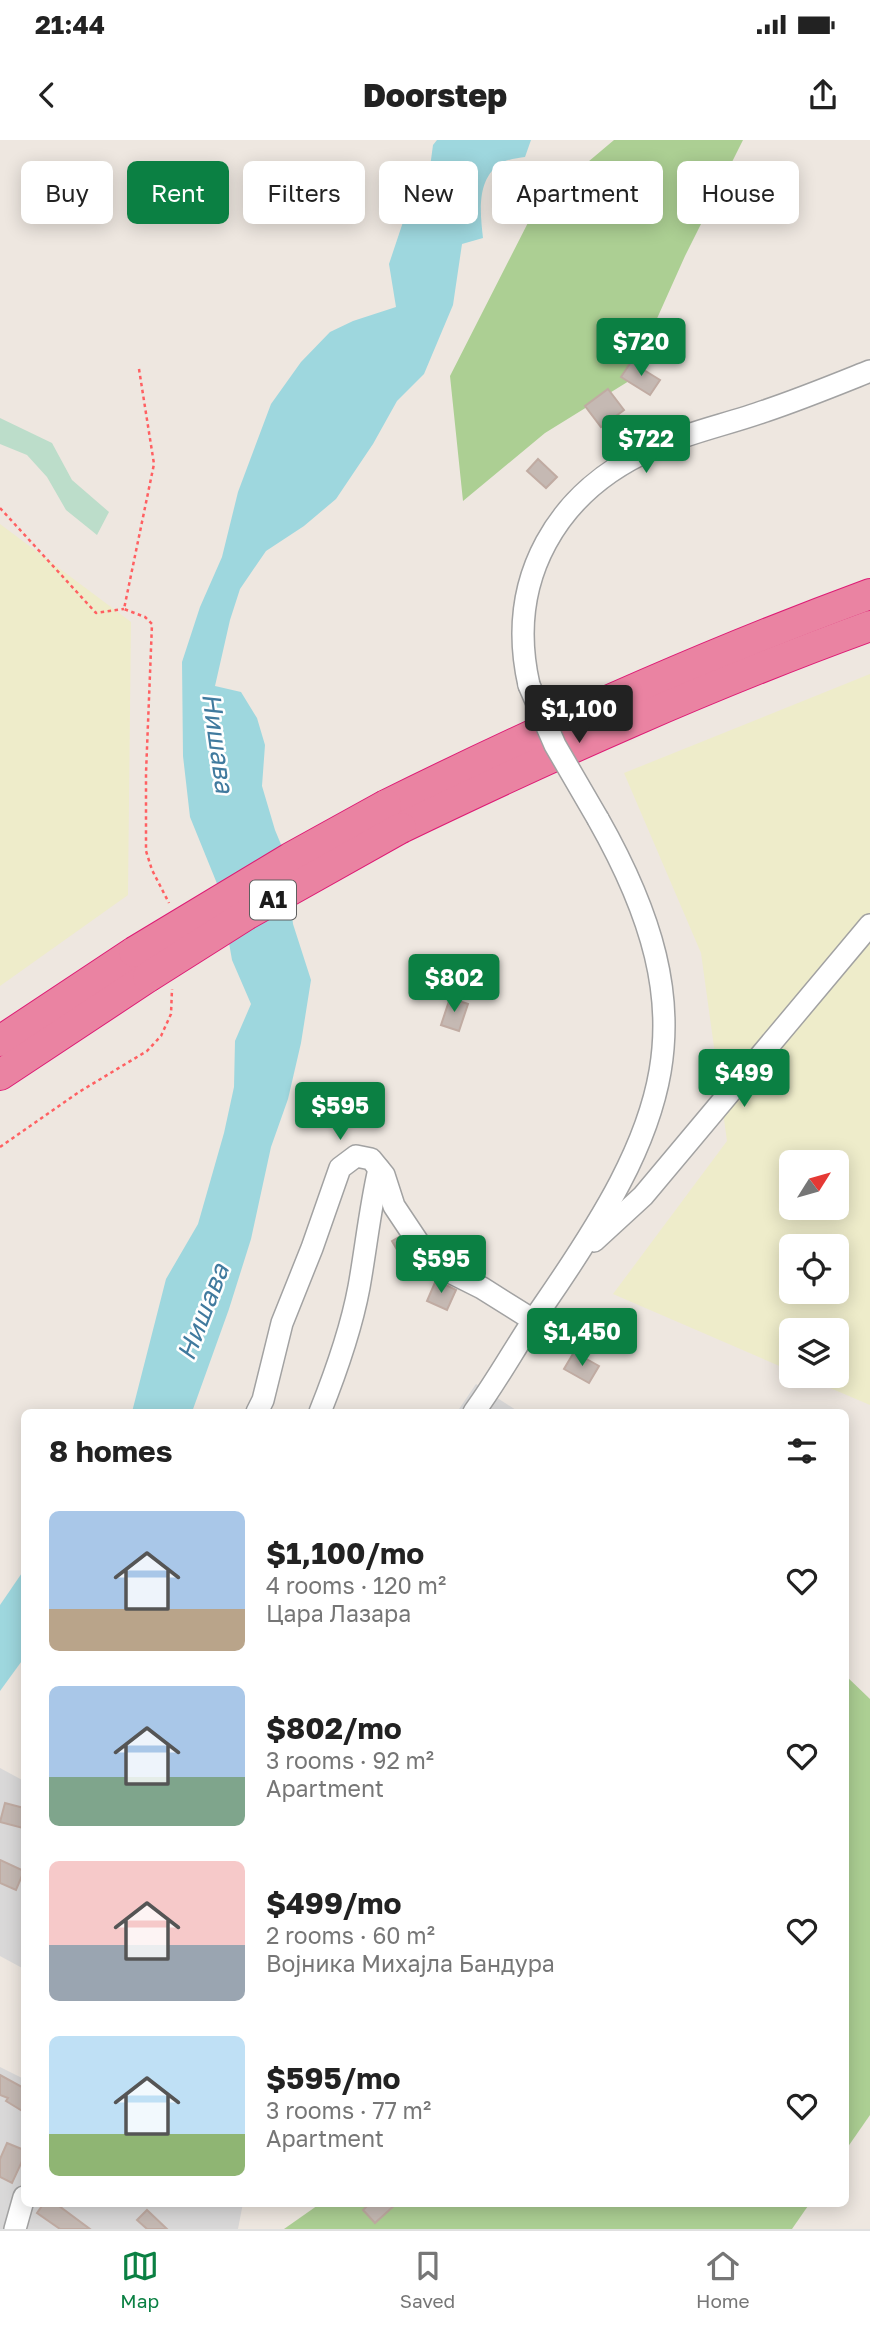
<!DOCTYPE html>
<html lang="en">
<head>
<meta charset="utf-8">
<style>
  :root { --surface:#fff; --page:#f2f2f2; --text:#222; --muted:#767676; --line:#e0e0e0; --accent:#0b8043 }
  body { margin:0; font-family:"Golos Text",sans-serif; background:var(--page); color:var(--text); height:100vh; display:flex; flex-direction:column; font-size:26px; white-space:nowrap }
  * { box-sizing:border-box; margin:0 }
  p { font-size:23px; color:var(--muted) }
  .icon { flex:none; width:38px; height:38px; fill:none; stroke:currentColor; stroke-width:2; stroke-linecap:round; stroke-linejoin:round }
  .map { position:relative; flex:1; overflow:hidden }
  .details { position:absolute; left:21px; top:1269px; width:828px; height:798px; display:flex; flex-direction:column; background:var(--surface); border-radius:10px; box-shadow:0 4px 18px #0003 }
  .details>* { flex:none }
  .top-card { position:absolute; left:21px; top:21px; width:830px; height:63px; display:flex; gap:14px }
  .needle { width:46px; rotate:53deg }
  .controls { position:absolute; left:779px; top:1010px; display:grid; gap:14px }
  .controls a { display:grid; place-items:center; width:70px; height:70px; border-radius:10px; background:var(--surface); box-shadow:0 4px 18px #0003; font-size:35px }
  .price { position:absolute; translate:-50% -60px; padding:0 16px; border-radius:7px; background:var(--accent); color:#fff; font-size:23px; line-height:46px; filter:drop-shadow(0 2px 4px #0008) }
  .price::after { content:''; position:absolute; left:50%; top:42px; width:21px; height:16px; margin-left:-10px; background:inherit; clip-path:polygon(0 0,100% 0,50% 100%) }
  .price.current { background:#222; color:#fff }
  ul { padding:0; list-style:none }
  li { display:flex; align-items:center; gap:21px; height:175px; padding:0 28px }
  li span { display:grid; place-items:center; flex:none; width:196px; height:140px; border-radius:10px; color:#555 }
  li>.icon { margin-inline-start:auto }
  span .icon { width:84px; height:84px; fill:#fffc; stroke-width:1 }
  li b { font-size:30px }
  h2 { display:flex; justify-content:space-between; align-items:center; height:84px; padding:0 28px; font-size:30px }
  .chip { padding:0 24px; border-radius:10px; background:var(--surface); box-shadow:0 4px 18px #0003; font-size:24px; line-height:63px }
  .chip.current { background:var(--accent); color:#fff }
  .status { display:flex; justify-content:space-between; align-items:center; height:49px; padding:0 35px; background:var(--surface); direction:ltr }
  .status svg { height:19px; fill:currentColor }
  header { display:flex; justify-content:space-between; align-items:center; height:91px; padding:0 28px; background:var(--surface); font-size:32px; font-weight:800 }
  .tab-bar { display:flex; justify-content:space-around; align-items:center; height:98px; border-top:2px solid var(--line); background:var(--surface); font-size:19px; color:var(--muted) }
  .tab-bar a { display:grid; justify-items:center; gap:4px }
  .tab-bar .current { color:var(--accent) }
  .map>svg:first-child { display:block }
  .residential { fill:#d9d8d8 }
  .farmland { fill:#eeecca; fill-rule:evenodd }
  .forest { fill:#accf93 }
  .wetland { fill:#bcddca }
  .water { fill:#9ed7de }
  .building { fill:#c5b9b3; stroke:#c0aba2; stroke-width:2 }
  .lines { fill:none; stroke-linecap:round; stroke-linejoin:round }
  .minor-casing { stroke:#a2a2a2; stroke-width:24 }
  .highway-casing { stroke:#dd1c75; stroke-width:32 }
  .path { stroke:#ff6062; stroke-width:2.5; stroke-dasharray:3.5 3.5; stroke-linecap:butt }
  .minor { stroke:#fff; stroke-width:21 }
  .highway { stroke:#ea83a2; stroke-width:30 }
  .minor-bridge-casing { stroke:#a2a2a2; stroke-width:24; stroke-linecap:butt }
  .highway-bridge-casing { stroke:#dd1c75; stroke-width:32; stroke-linecap:butt }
  .minor-bridge { stroke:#fff; stroke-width:21 }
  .highway-bridge { stroke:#ea83a2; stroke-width:30 }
  .labels { text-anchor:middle; stroke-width:5; stroke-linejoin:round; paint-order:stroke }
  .shield { fill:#fff; stroke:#5f5f5f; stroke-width:2 }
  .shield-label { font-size:23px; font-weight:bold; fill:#1b1b1b }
  .water-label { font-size:26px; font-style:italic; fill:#407a9e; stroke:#fff }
</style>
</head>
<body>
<div class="status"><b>21:44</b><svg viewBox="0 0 49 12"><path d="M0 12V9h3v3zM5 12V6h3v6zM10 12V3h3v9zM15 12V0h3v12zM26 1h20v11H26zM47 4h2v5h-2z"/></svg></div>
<header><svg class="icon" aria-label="back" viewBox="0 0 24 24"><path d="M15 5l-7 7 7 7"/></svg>Doorstep<svg class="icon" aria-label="share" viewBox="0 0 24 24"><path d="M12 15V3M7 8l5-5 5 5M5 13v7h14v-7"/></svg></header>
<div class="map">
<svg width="870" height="2089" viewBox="0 0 870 2089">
  <rect width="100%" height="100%" fill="#eee7e0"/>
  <g class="residential">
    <polygon points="476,1244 519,1272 457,1272"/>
    <polygon points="0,1628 24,1641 24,1829 0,1816"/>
    <polygon points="0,1927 24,1939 24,2063 243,2063 238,2089 0,2089"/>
  </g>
  <g class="farmland">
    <polygon points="0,384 131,482 128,755 0,846"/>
    <path d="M 870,534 L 870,1265 L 802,1236 L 836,1236 L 836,1190 L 791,1190 L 791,1231 L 613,1154 L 727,1001 L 701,813 L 624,633 ZM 791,1022 L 836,1022 L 836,1068 L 791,1068 ZM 791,1106 L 836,1106 L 836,1152 L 791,1152 Z"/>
  </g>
  <g class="forest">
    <polygon points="614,0 743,0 685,116 629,241 545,293 463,361 450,236 537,65"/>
    <polygon points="845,1535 870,1559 870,1975 845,2011"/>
    <polygon points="321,2063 810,2063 792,2089 284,2089"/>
  </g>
  <polygon class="wetland" points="0,278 52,303 72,340 109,372 97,395 66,370 47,337 27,315 0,304"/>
  <g class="water">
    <path d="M 437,0 L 531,0 L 525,17 C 519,18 509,19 503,22 C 476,37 480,72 483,98 L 462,104 L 453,165 L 424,234 L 397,261 L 373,304 L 336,359 L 304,386 L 266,411 L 240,449 L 230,480 L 215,546 L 241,552 L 257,578 L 265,605 L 262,646 L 275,690 L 285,714 L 293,784 L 311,840 L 301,903 L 288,959 L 271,1007 L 251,1099 L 229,1169 L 192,1272 L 132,1272 L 166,1139 L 198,1084 L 224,993 L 234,947 L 235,901 L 251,864 L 232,820 L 220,751 L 190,677 L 183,616 L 182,522 L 200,467 L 222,417 L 238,352 L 271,264 L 301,222 L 330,192 L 353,181 L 396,167 L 389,124 L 406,73 L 428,42 L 433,5 Z"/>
    <polygon points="24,1430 24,1518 0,1551 0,1465"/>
  </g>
  <g class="building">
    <polygon points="631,222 660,240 650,255 621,237"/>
    <polygon points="608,249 624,270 601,287 585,266"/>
    <polygon points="538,319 557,337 546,348 527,331"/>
    <polygon points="450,858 468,864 459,891 441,885"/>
    <polygon points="399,1097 411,1116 403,1120 392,1101"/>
    <polygon points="436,1140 456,1150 447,1170 427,1161"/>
    <polygon points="574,1212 599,1226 589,1243 564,1229"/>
    <polygon points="5,1663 24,1668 23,1688 0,1682"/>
    <polygon points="0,1720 24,1731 16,1750 0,1743"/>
    <polygon points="0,1935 24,1948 24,1972 6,1961 8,1958 0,1955"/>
    <polygon points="7,2003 24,2010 24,2017 12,2043 0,2037 0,2019"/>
    <polygon points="44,2063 55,2063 90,2089 60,2089 37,2073"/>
    <polygon points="370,2063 397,2063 375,2083 363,2070"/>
    <polygon points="147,2070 167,2089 147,2089 137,2080"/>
  </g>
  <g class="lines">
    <defs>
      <g id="minor">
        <path d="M 529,545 C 505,439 557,350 654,308 C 689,292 729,284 765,271 C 801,259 835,245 870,231"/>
        <polyline points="594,1101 643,1056 870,785"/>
        <polyline points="257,1272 263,1260 282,1183 312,1108 340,1028 356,1016 371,1019 384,1035 394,1066 426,1114 448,1131 482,1148 533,1180"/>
        <path d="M 320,1272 C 336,1232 351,1190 359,1147 C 366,1108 370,1068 379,1029"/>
        <path d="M 474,1272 C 499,1238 519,1200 543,1166 C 667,986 713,882 598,679"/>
        <polyline points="15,2089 24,2057"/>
      </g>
      <g id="highway">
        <path d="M 386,665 C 544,587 704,515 870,454"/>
        <path d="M 401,688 C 555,614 710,544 870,486"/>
        <polyline points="0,901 134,812"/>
        <polyline points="0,935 148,837"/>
      </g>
    </defs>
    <use href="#minor" class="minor-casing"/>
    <use href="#highway" class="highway-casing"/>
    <g class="path">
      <polyline points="139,229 154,324 124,469 145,477 152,484 146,633 146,711 152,730 169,763"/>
      <polyline points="0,368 96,473 124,469"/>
      <polyline points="0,1007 79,952 147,911 161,896 171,874 172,849"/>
    </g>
    <use href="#minor" class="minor"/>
    <use href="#highway" class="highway"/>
    <defs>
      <polyline id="minor-bridge" points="529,545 555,605 598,679"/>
      <g id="highway-bridge">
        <polyline points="134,812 290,718 386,665"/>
        <polyline points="148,837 246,775 401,688"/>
      </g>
    </defs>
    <use href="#minor-bridge" class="minor-bridge-casing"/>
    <use href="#highway-bridge" class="highway-bridge-casing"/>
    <use href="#minor-bridge" class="minor-bridge"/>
    <use href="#highway-bridge" class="highway-bridge"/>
  </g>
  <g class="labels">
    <rect class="shield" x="250" y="740.5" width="46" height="39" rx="5"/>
    <g class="shield-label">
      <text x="273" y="768">A1</text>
    </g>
    <g class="water-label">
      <text transform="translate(218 603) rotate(82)" y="9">Нишава</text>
      <text transform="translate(203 1172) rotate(-69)" y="9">Нишава</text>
    </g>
  </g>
</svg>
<div class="controls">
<a><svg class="needle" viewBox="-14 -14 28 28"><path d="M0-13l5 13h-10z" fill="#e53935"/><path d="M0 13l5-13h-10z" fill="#767676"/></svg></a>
<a><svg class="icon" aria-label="locate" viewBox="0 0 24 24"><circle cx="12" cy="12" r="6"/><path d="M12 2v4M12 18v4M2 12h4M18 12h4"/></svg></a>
<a><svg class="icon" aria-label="layers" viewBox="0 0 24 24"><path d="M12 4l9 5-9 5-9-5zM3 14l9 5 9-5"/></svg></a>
</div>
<b class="price" style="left:641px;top:238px">$720</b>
<b class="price" style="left:646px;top:335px">$722</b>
<b class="price current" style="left:579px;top:605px">$1,100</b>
<b class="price" style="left:454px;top:874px">$802</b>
<b class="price" style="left:744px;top:969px">$499</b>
<b class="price" style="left:340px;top:1002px">$595</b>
<b class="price" style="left:441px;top:1155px">$595</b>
<b class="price" style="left:582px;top:1228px">$1,450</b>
<div class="top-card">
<a class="chip">Buy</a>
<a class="chip current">Rent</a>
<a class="chip">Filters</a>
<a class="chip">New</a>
<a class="chip">Apartment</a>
<a class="chip">House</a>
</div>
<section class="details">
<h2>8 homes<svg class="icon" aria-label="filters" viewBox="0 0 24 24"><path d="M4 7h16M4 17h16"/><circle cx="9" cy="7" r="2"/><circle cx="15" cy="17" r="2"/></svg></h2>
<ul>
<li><span style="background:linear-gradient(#a9c7e8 70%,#b9a48a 0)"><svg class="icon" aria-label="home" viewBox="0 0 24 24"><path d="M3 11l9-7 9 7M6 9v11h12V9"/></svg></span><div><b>$1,100/mo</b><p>4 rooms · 120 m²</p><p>Цара Лазара</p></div><svg class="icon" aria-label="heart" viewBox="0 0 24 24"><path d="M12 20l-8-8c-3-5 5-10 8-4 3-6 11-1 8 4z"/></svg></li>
<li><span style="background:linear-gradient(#a9c7e8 65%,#7fa58c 0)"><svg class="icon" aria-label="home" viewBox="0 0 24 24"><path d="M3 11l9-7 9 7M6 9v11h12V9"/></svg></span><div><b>$802/mo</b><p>3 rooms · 92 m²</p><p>Apartment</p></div><svg class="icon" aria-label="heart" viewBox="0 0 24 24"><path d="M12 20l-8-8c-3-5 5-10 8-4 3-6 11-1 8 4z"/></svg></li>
<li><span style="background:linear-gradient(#f6c9c9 60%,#9aa5b1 0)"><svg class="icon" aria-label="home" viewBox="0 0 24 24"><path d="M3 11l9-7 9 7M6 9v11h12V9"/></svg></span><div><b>$499/mo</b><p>2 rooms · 60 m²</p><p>Војника Михајла Бандура</p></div><svg class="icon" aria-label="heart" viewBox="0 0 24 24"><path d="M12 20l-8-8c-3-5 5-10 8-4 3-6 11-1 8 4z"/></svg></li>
<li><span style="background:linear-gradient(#bfe0f5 70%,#8fb573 0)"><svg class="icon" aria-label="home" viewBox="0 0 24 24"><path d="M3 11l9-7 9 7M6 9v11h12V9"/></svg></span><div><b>$595/mo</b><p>3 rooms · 77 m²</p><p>Apartment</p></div><svg class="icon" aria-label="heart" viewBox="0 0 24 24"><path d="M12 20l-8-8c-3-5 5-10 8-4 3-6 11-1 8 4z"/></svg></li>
</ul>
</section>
</div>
<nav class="tab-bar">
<a class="current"><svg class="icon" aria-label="map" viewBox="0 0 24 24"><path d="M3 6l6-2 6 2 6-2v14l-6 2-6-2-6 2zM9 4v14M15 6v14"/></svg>Map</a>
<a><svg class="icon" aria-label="saved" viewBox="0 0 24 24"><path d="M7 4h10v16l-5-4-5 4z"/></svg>Saved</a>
<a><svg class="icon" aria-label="home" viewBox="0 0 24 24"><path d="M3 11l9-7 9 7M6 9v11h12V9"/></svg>Home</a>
</nav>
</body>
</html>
